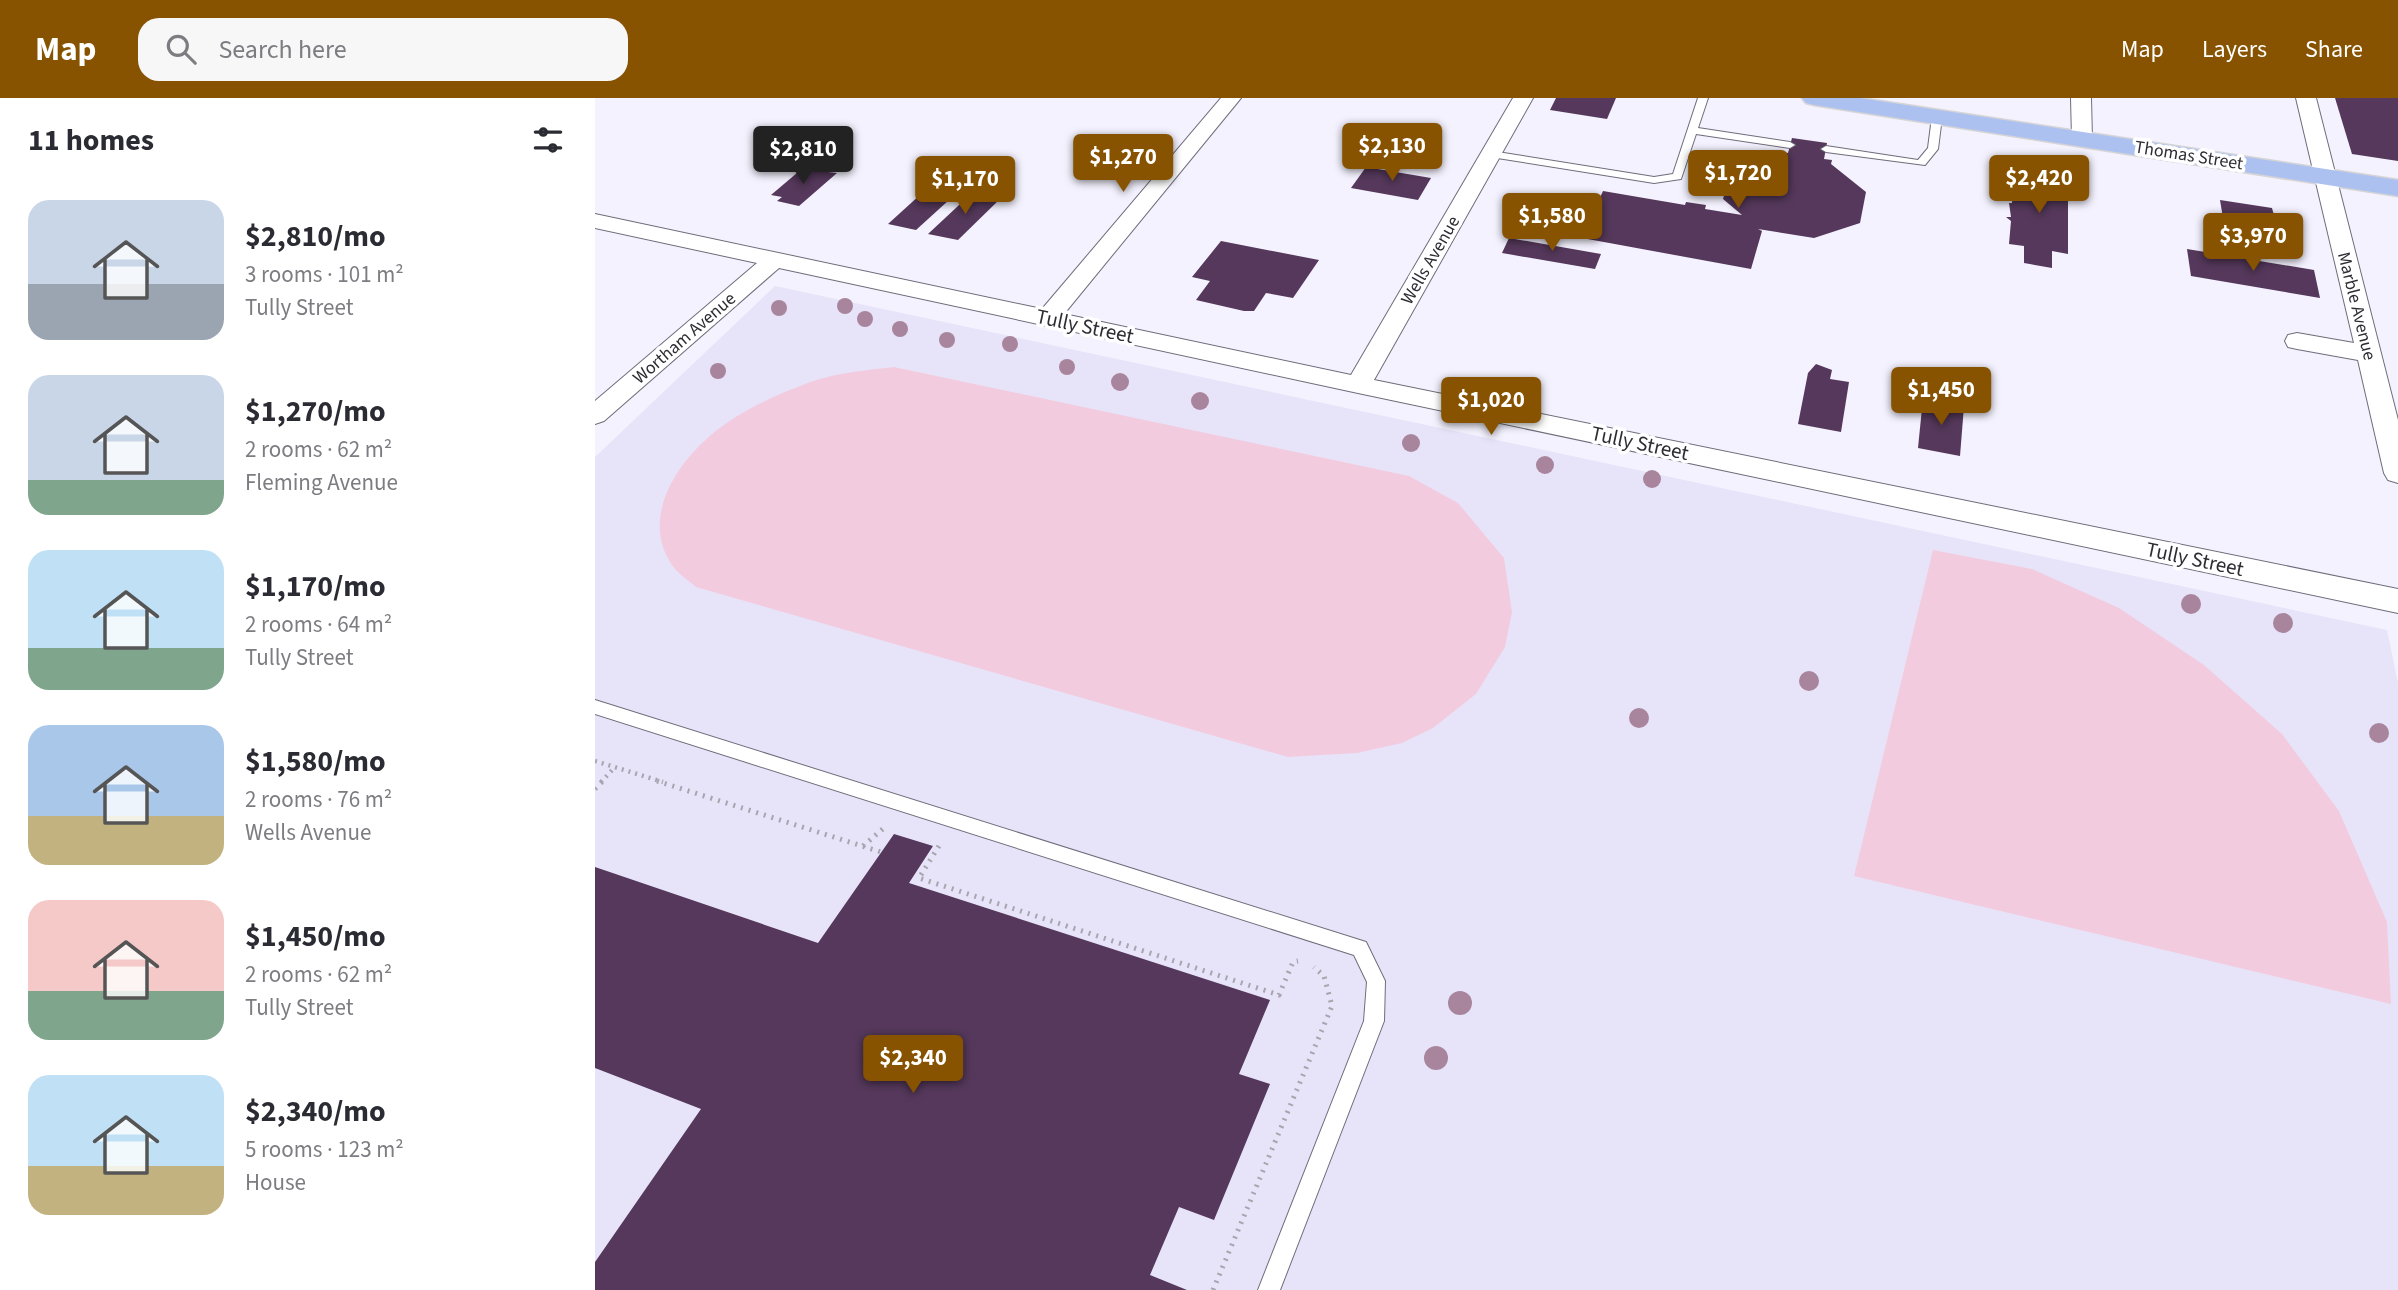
<!DOCTYPE html>
<html lang="en">
<head>
<meta charset="utf-8">
<style>
  :root { --surface:#fff; --page:#f7f7f7; --text:#2b2b33; --muted:#7c7c81; --accent:#875300 }
  body { margin:0; font-family:"Source Sans 3",sans-serif; background:var(--page); color:var(--text); height:100vh; display:flex; flex-direction:column; font-size:26px; white-space:nowrap }
  * { box-sizing:border-box; margin:0 }
  p { font-size:23px; color:var(--muted) }
  .icon { flex:none; width:38px; height:38px; fill:none; stroke:currentColor; stroke-width:2; stroke-linecap:round; stroke-linejoin:round }
  .map { position:relative; flex:1; overflow:hidden }
  .panel { display:flex; flex-direction:column; background:var(--surface); width:595px }
  .panel>* { flex:none }
  .price { position:absolute; translate:-50% -60px; padding:0 16px; border-radius:7px; background:var(--accent); color:#fff; font-size:23px; line-height:46px; filter:drop-shadow(0 2px 4px #0008) }
  .price::after { content:''; position:absolute; left:50%; top:42px; width:21px; height:16px; margin-left:-10px; background:inherit; clip-path:polygon(0 0,100% 0,50% 100%) }
  .price.active { background:#222; color:#fff }
  ul { padding:0; list-style:none }
  li { display:flex; align-items:center; gap:21px; height:175px; padding:0 28px }
  li span { display:grid; place-items:center; flex:none; width:196px; height:140px; border-radius:21px; color:#555 }
  li>.icon { margin-inline-start:auto }
  span .icon { width:84px; height:84px; fill:#fffc; stroke-width:1 }
  li b { font-size:30px }
  h2 { display:flex; justify-content:space-between; align-items:center; height:84px; padding:0 28px; font-size:30px }
  header { display:flex; align-items:center; gap:42px; box-sizing:border-box; height:98px; padding:0 35px; background:var(--accent); color:#fff }
  header strong { font-size:33px }
  nav { display:flex; gap:38px; margin-inline-start:auto; font-size:24px }
  .search { width:490px; height:63px; background:var(--page); display:flex; align-items:center; gap:18px; box-sizing:border-box; padding:0 24px; border-radius:21px; color:var(--muted); font-size:26px }
  main { display:flex; flex:1; min-height:0 }
  .map>svg:first-child { display:block }
  .built { fill:#e7e4fa }
  .green { fill:#f2ccde }
  .building { fill:#55385b }
  .lines { fill:none; stroke-linecap:round; stroke-linejoin:round }
  .lane-casing { stroke:#6f6d7a; stroke-width:2 }
  .street-casing { stroke:#6f6d7a; stroke-width:2 }
  .primary-casing { stroke:#d5d5d6; stroke-width:3 }
  .path-far1 { stroke:#a7a6af; stroke-width:4.5; stroke-dasharray:2 5; stroke-linecap:butt }
  .path { stroke:#a7a6af; stroke-width:5; stroke-dasharray:2 6; stroke-linecap:butt }
  .lane { fill:#fff; fill-rule:evenodd }
  .street { fill:#fff; fill-rule:evenodd }
  .primary { fill:#adc1f1; fill-rule:evenodd }
  .tree { fill:#a8859d }
  .labels { text-anchor:middle; stroke-width:7; stroke-linejoin:round; paint-order:stroke }
  .far-street-label { font-size:18px; fill:#2e2d33; stroke:#fff }
  .street-label { font-size:21px; fill:#2e2d33; stroke:#fff }
</style>
</head>
<body>
<header>
<strong>Map</strong>
<div class="search"><svg class="icon" aria-label="search" viewBox="0 0 24 24"><circle cx="10" cy="10" r="6"/><path d="M15 15l6 6"/></svg>Search here</div>
<nav><a>Map</a><a>Layers</a><a>Share</a></nav>
</header>
<main>
<section class="panel">
<h2>11 homes<svg class="icon" aria-label="filters" viewBox="0 0 24 24"><path d="M4 7h16M4 17h16"/><circle cx="9" cy="7" r="2"/><circle cx="15" cy="17" r="2"/></svg></h2>
<ul>
<li><span style="background:linear-gradient(#c9d6e8 60%,#9aa5b1 0)"><svg class="icon" aria-label="home" viewBox="0 0 24 24"><path d="M3 11l9-7 9 7M6 9v11h12V9"/></svg></span><div><b>$2,810/mo</b><p>3 rooms · 101 m²</p><p>Tully Street</p></div></li>
<li><span style="background:linear-gradient(#c9d6e8 75%,#7fa58c 0)"><svg class="icon" aria-label="home" viewBox="0 0 24 24"><path d="M3 11l9-7 9 7M6 9v11h12V9"/></svg></span><div><b>$1,270/mo</b><p>2 rooms · 62 m²</p><p>Fleming Avenue</p></div></li>
<li><span style="background:linear-gradient(#bfe0f5 70%,#7fa58c 0)"><svg class="icon" aria-label="home" viewBox="0 0 24 24"><path d="M3 11l9-7 9 7M6 9v11h12V9"/></svg></span><div><b>$1,170/mo</b><p>2 rooms · 64 m²</p><p>Tully Street</p></div></li>
<li><span style="background:linear-gradient(#a9c7e8 65%,#c2b280 0)"><svg class="icon" aria-label="home" viewBox="0 0 24 24"><path d="M3 11l9-7 9 7M6 9v11h12V9"/></svg></span><div><b>$1,580/mo</b><p>2 rooms · 76 m²</p><p>Wells Avenue</p></div></li>
<li><span style="background:linear-gradient(#f6c9c9 65%,#7fa58c 0)"><svg class="icon" aria-label="home" viewBox="0 0 24 24"><path d="M3 11l9-7 9 7M6 9v11h12V9"/></svg></span><div><b>$1,450/mo</b><p>2 rooms · 62 m²</p><p>Tully Street</p></div></li>
<li><span style="background:linear-gradient(#bfe0f5 65%,#c2b280 0)"><svg class="icon" aria-label="home" viewBox="0 0 24 24"><path d="M3 11l9-7 9 7M6 9v11h12V9"/></svg></span><div><b>$2,340/mo</b><p>5 rooms · 123 m²</p><p>House</p></div></li>
</ul>
</section>
<div class="map">
<svg width="1803" height="1192" viewBox="0 0 1803 1192">
  <rect width="100%" height="100%" fill="#f4f2fe"/>
  <polygon class="built" points="180,188 1792,532 1803,585 1803,1192 0,1192 0,359"/>
  <g class="green">
    <path d="M 299,269 L 814,378 L 863,405 L 909,460 L 917,514 L 910,549 L 881,596 L 838,630 L 807,645 L 762,655 L 693,659 L 101,489 C 93,482 82,475 77,467 C 46,422 79,368 116,337 C 144,313 181,297 215,284 C 241,275 272,272 299,269 Z"/>
    <polygon points="1338,452 1437,471 1524,510 1609,567 1687,636 1744,713 1792,824 1796,906 1259,778"/>
  </g>
  <g class="building">
    <polygon points="961,0 1021,0 1012,21 955,12"/>
    <polygon points="1740,0 1803,0 1803,63 1757,56"/>
    <polygon points="1197,40 1232,45 1229,61 1237,62 1236,66 1271,94 1265,125 1219,140 1163,131 1167,133 1156,171 987,140 1008,93 1090,107 1091,104 1111,107 1110,111 1147,117 1128,101 1137,71 1183,58 1184,54 1193,55"/>
    <polygon points="209,69 235,72 233,74 242,75 204,108 182,103 187,99 176,97"/>
    <polygon points="771,69 836,80 823,102 756,90"/>
    <polygon points="1418,69 1473,77 1473,156 1457,153 1457,170 1429,165 1429,148 1414,146 1416,123 1411,119 1416,119 1414,105 1417,105"/>
    <polygon points="337,86 365,92 321,132 293,126"/>
    <polygon points="378,94 406,100 363,142 333,136"/>
    <polygon points="1625,102 1677,110 1682,128 1628,120"/>
    <polygon points="914,140 1006,156 1000,171 907,155"/>
    <polygon points="626,143 724,162 698,200 671,195 659,213 649,213 601,202 615,183 597,179"/>
    <polygon points="1592,151 1719,172 1725,200 1596,178"/>
    <polygon points="1221,266 1237,272 1235,281 1254,284 1246,334 1203,326 1213,275"/>
    <polygon points="1328,300 1369,308 1365,358 1323,350"/>
    <polygon points="299,736 338,748 314,785 675,902 644,976 675,986 619,1122 584,1109 555,1177 592,1192 0,1192 0,1164 106,1011 0,970 0,769 223,845"/>
  </g>
  <g class="lines">
    <defs>
      <g id="lane">
        <polygon points="1103,0 1113,0 1103,30 1195,44 1200,47 1195,50 1101,36 1086,81 1059,85 896,59 891,56 896,53 1059,79 1078,76"/>
        <polygon points="1342,16 1347,19 1343,51 1330,67 1231,54 1226,51 1231,48 1323,62 1333,50 1337,19"/>
        <polygon points="0,602 771,844 790,883 789,923 685,1192 663,1192 769,923 772,884 759,857 0,616"/>
      </g>
      <g id="street">
        <polygon points="626,0 646,0 469,216 756,277 918,0 938,0 779,282 1803,491 1803,515 763,295 184,170 9,323 0,326 0,303 162,165 0,130 0,116 447,211"/>
        <polygon points="1476,0 1496,0 1497,41 1494,45 1480,45 1477,41"/>
        <polygon points="1701,0 1721,0 1803,322 1803,385 1793,382 1789,375 1763,262 1702,251 1693,249 1690,243 1693,237 1702,235 1759,245"/>
      </g>
      <polygon id="primary" points="1207,0 1265,0 1803,82 1803,98 1219,7 1211,5"/>
    </defs>
    <use href="#lane" class="lane-casing"/>
    <use href="#street" class="street-casing"/>
    <use href="#primary" class="primary-casing"/>
    <g class="path-far1">
      <polyline points="0,663 68,684"/>
      <polyline points="6,684 20,669"/>
    </g>
    <g class="path">
      <polyline points="62,683 286,754"/>
      <polyline points="0,691 8,683"/>
      <polyline points="268,748 290,729"/>
      <polyline points="344,748 324,780 684,897 698,864 703,863"/>
      <polyline points="618,1192 737,908 729,878 719,869"/>
    </g>
    <use href="#lane" class="lane"/>
    <use href="#street" class="street"/>
    <use href="#primary" class="primary"/>
  </g>
  <g class="tree">
    <circle cx="250" cy="208" r="8"/>
    <circle cx="184" cy="210" r="8"/>
    <circle cx="270" cy="221" r="8"/>
    <circle cx="305" cy="231" r="8"/>
    <circle cx="352" cy="242" r="8"/>
    <circle cx="415" cy="246" r="8"/>
    <circle cx="472" cy="269" r="8"/>
    <circle cx="123" cy="273" r="8"/>
    <circle cx="525" cy="284" r="9"/>
    <circle cx="605" cy="303" r="9"/>
    <circle cx="816" cy="345" r="9"/>
    <circle cx="950" cy="367" r="9"/>
    <circle cx="1057" cy="381" r="9"/>
    <circle cx="1596" cy="506" r="10"/>
    <circle cx="1688" cy="525" r="10"/>
    <circle cx="1214" cy="583" r="10"/>
    <circle cx="1044" cy="620" r="10"/>
    <circle cx="1784" cy="635" r="10"/>
    <circle cx="865" cy="905" r="12"/>
    <circle cx="841" cy="960" r="12"/>
  </g>
  <g class="labels">
    <g class="far-street-label">
      <text transform="translate(1594 57) rotate(9)" y="6">Thomas Street</text>
      <text transform="translate(835 162) rotate(-60)" y="6">Wells Avenue</text>
      <text transform="translate(1762 208) rotate(76)" y="6">Marble Avenue</text>
      <text transform="translate(89 240) rotate(-41)" y="6">Wortham Avenue</text>
    </g>
    <g class="street-label">
      <text transform="translate(490 228) rotate(12)" y="7">Tully Street</text>
      <text transform="translate(1045 345) rotate(12)" y="7">Tully Street</text>
      <text transform="translate(1600 461) rotate(12)" y="7">Tully Street</text>
    </g>
  </g>
</svg>
<b class="price" style="left:797px;top:85px">$2,130</b>
<b class="price active" style="left:208px;top:88px">$2,810</b>
<b class="price" style="left:528px;top:96px">$1,270</b>
<b class="price" style="left:1143px;top:112px">$1,720</b>
<b class="price" style="left:1444px;top:117px">$2,420</b>
<b class="price" style="left:370px;top:118px">$1,170</b>
<b class="price" style="left:957px;top:155px">$1,580</b>
<b class="price" style="left:1658px;top:175px">$3,970</b>
<b class="price" style="left:1346px;top:329px">$1,450</b>
<b class="price" style="left:896px;top:339px">$1,020</b>
<b class="price" style="left:318px;top:997px">$2,340</b>
</div>
</main>
</body>
</html>
